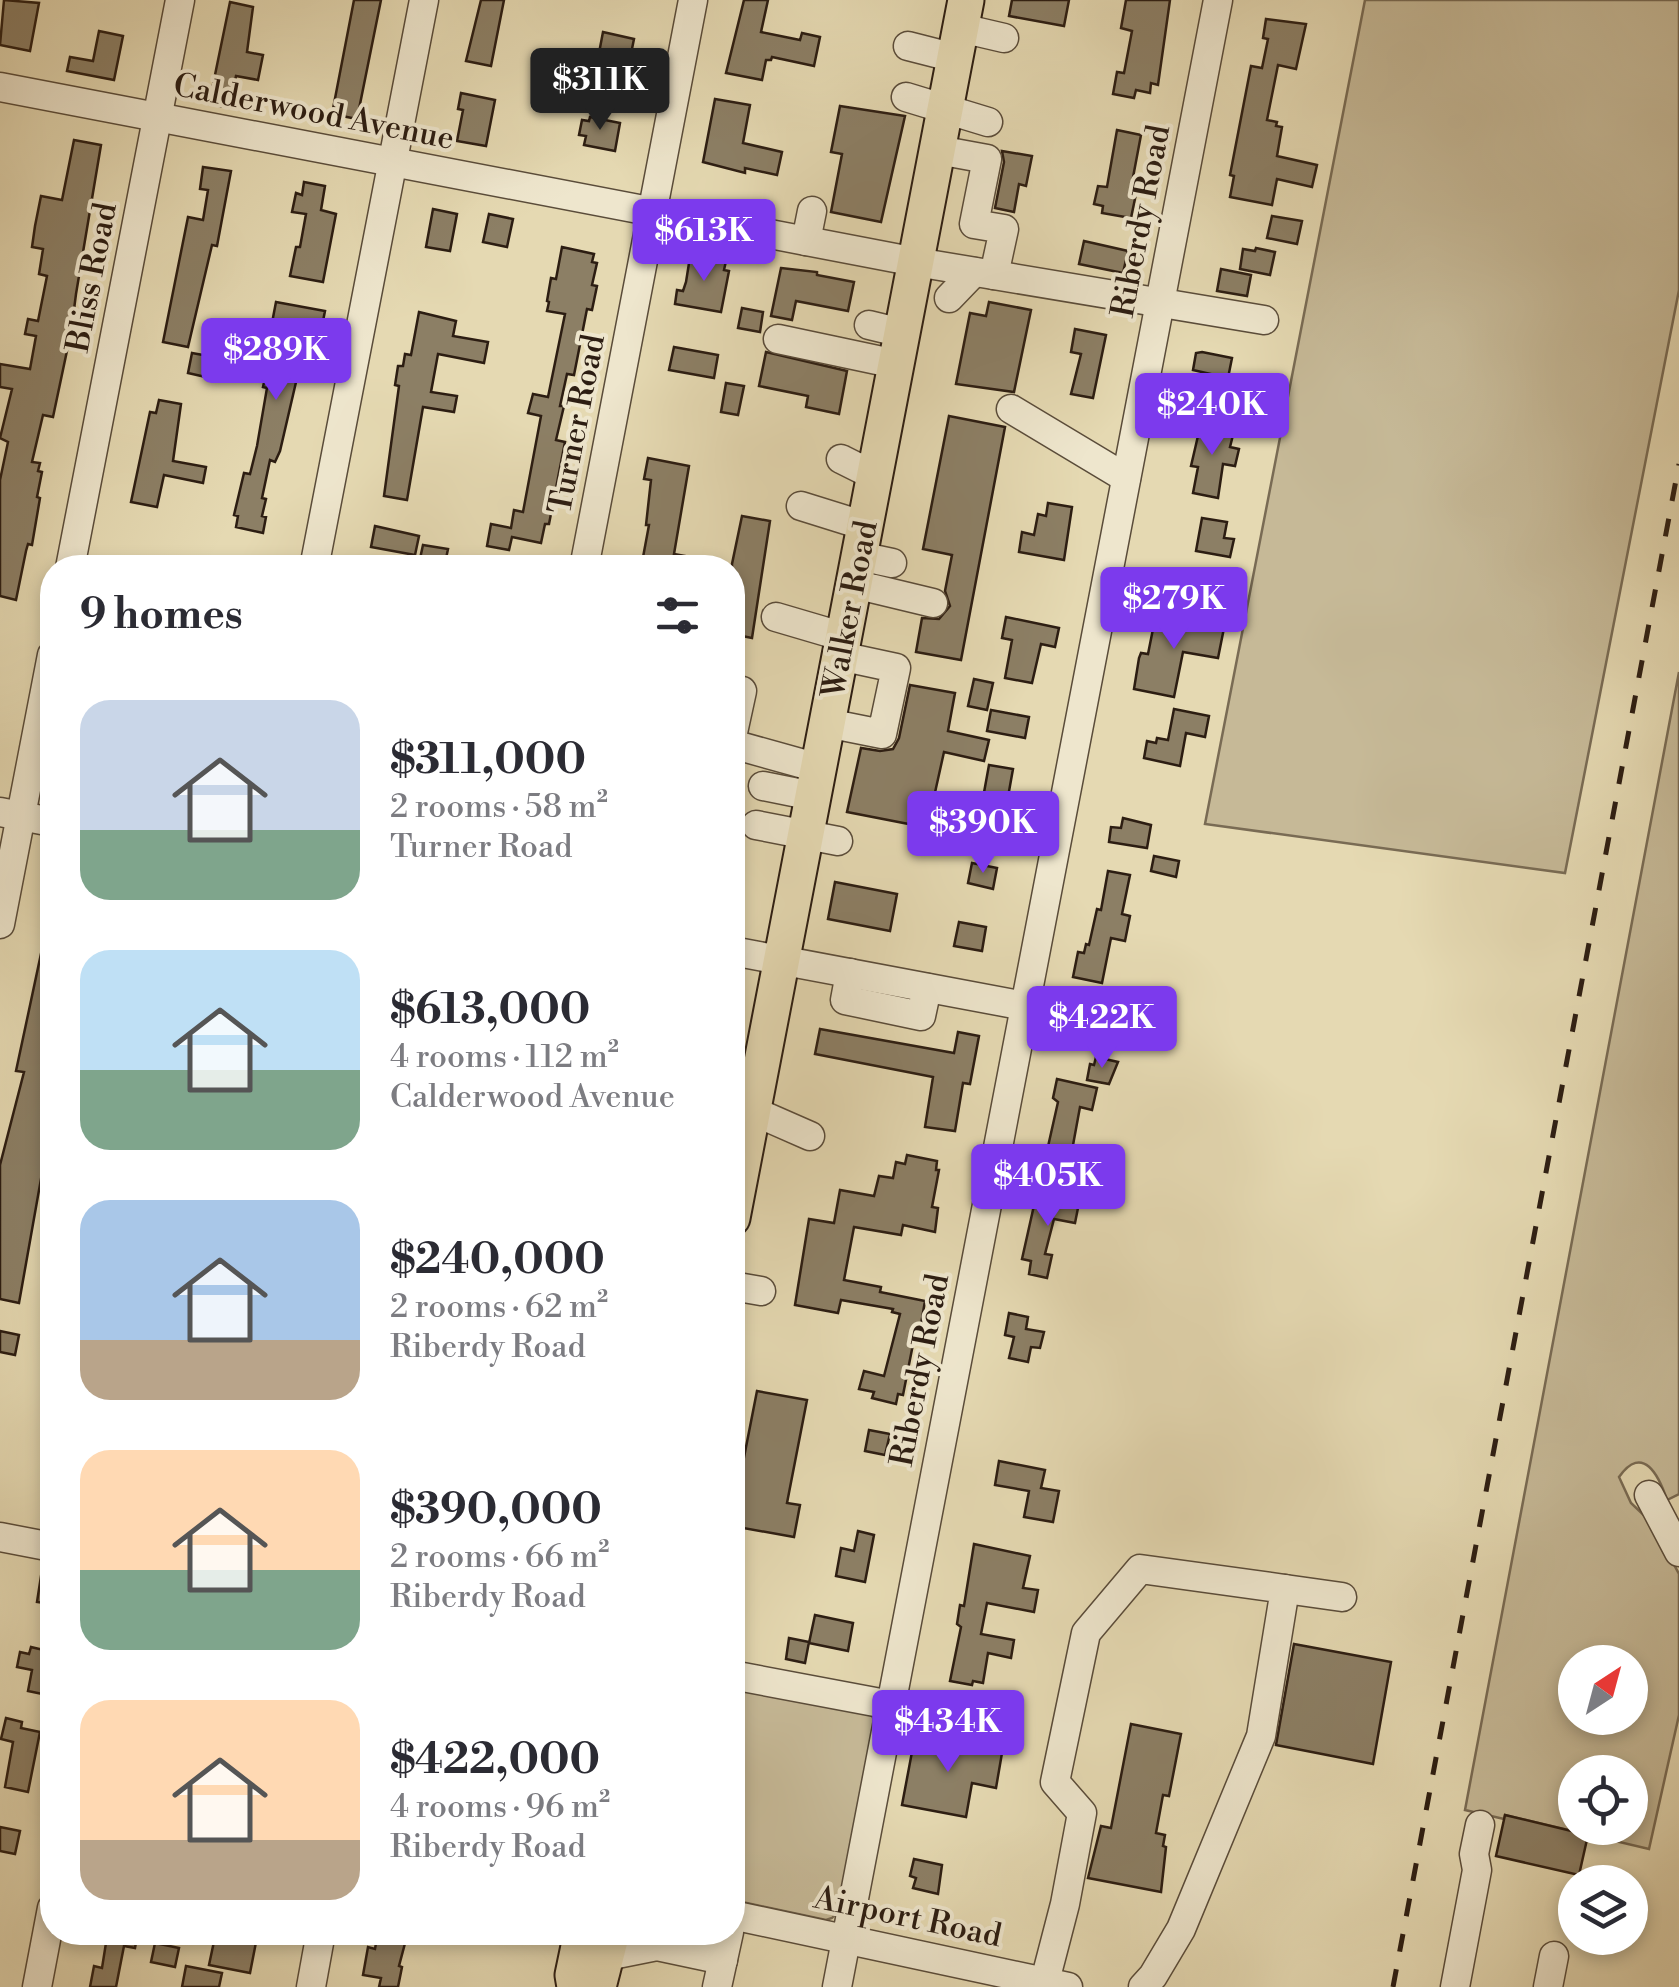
<!DOCTYPE html>
<html lang="en">
<head>
<meta charset="utf-8">
<style>
  :root { --surface:#fff; --page:#f7f7f7; --text:#2b2b33; --muted:#7c7c81; --accent:#7c3aed }
  body { margin:0; font-family:"Libre Bodoni",serif; background:var(--page); color:var(--text); height:100vh; display:flex; flex-direction:column; font-size:38px; white-space:nowrap }
  * { box-sizing:border-box; margin:0 }
  p { font-size:32px; color:var(--muted) }
  .icon { flex:none; width:55px; height:55px; fill:none; stroke:currentColor; stroke-width:2; stroke-linecap:round; stroke-linejoin:round }
  .map { position:relative; flex:1; overflow:hidden }
  .drawer { position:absolute; left:40px; top:555px; width:705px; height:1390px; display:flex; flex-direction:column; background:var(--surface); border-radius:40px; box-shadow:0 5px 15px #0003 }
  .drawer>* { flex:none }
  .needle { width:65px; rotate:36deg }
  .fabs { position:absolute; left:1558px; top:1645px; display:grid; gap:20px }
  .fabs a { display:grid; place-items:center; width:90px; height:90px; border-radius:50%; background:var(--surface); box-shadow:0 5px 15px #0003; font-size:50px }
  .price { position:absolute; translate:-50% -85px; padding:0 22px; border-radius:10px; background:var(--accent); color:#fff; font-size:32px; line-height:65px; filter:drop-shadow(0 2px 5px #0008) }
  .price::after { content:''; position:absolute; left:50%; top:60px; width:30px; height:22px; margin-left:-15px; background:inherit; clip-path:polygon(0 0,100% 0,50% 100%) }
  .price.current { background:#222; color:#fff }
  ul { padding:0; list-style:none }
  li { display:flex; align-items:center; gap:30px; height:250px; padding:0 40px }
  li span { display:grid; place-items:center; flex:none; width:280px; height:200px; border-radius:30px; color:#555 }
  li>.icon { margin-inline-start:auto }
  span .icon { width:120px; height:120px; fill:#fffc; stroke-width:1 }
  li b { font-size:42px }
  h2 { display:flex; justify-content:space-between; align-items:center; height:120px; padding:0 40px; font-size:42px }
  .map>svg:first-child { display:block }
  .green { fill:#c6b997; stroke:#796b54; stroke-width:2.5; fill-rule:evenodd }
  .building { fill:#8c7f65; stroke:#2c1d12; stroke-width:2.5 }
  .lines { fill:none; stroke-linecap:round; stroke-linejoin:round }
  .minor-casing { stroke:#5a4c3a; stroke-width:31 }
  .major-casing { stroke:#2c1d12; stroke-width:39 }
  .minor { stroke:#eee6cd; stroke-width:28 }
  .major { stroke:#e5d9b2; stroke-width:35 }
  .rail { stroke:#2c1d12; stroke-width:5; stroke-dasharray:18 18; stroke-linecap:butt }
  .labels { text-anchor:middle; stroke-width:8; stroke-linejoin:round; paint-order:stroke }
  .street-label { font-size:32px; fill:#2c1d12; stroke:#eee6cd }
</style>
</head>
<body>
<div class="map">
<svg width="1679" height="1987" viewBox="0 0 1679 1987">
  <rect width="100%" height="100%" fill="#e5d9b2"/>
  <filter id="stains"><feTurbulence type="fractalNoise" baseFrequency=".002" numOctaves="4"/><feColorMatrix values="0 0 0 0 .2 0 0 0 0 .09 0 0 0 0 .02 0 0 0 .5 -.17"/></filter>
  <radialGradient id="worn" r=".72"><stop offset=".6" stop-color="#630" stop-opacity="0"/><stop offset="1" stop-color="#630" stop-opacity=".3"/></radialGradient>
  <g class="green">
    <polygon points="1365,0 1679,0 1679,290 1565,873 1205,824"/>
    <path d="M 1679,672 L 1679,1494 L 1667,1500 C 1659,1476 1643,1443 1619,1477 L 1631,1503 L 1651,1522 L 1679,1574 L 1679,1715 L 1649,1849 L 1505,1815 L 1504,1819 L 1465,1810 ZM 1575,1662 L 1630,1662 L 1630,1718 L 1575,1718 ZM 1575,1772 L 1630,1772 L 1630,1828 L 1575,1828 Z"/>
    <polygon points="732,1684 864,1709 873,1717 875,1731 841,1908 832,1918 826,1920 733,1900"/>
  </g>
  <g class="building">
    <polygon points="4,0 39,3 30,51 0,45"/>
    <polygon points="354,0 381,0 357,119 332,114"/>
    <polygon points="481,0 504,0 491,66 466,61"/>
    <polygon points="744,0 768,0 761,32 800,40 802,33 820,37 814,66 772,57 771,60 766,60 762,80 726,73"/>
    <polygon points="1012,0 1069,0 1064,26 1009,16"/>
    <polygon points="1126,0 1170,0 1158,85 1151,83 1150,93 1136,90 1134,98 1113,94 1117,72 1124,73 1132,31 1121,28"/>
    <polygon points="230,2 253,7 247,52 263,55 258,80 236,76 230,108 209,104"/>
    <polygon points="1266,19 1306,24 1296,69 1278,65 1267,120 1277,122 1276,126 1282,127 1277,156 1317,165 1312,187 1277,179 1272,205 1230,197 1234,176 1230,175 1251,66 1262,68 1268,39 1263,38"/>
    <polygon points="99,31 123,36 114,80 67,71 70,57 93,61"/>
    <polygon points="603,32 634,39 623,93 601,88 609,55 599,53"/>
    <polygon points="461,93 495,100 486,146 457,141 463,110 458,109"/>
    <polygon points="715,99 750,105 743,143 782,152 777,175 745,168 745,173 703,162"/>
    <polygon points="840,106 905,116 881,222 831,212 842,154 831,152"/>
    <polygon points="590,117 620,123 615,151 584,145 586,136 579,135 582,120 589,121"/>
    <polygon points="1117,130 1141,135 1131,188 1137,189 1131,218 1102,213 1103,206 1094,204 1098,186 1107,187"/>
    <polygon points="74,140 101,145 76,294 72,325 77,326 73,343 69,342 68,346 53,417 43,415 32,462 40,463 38,471 42,472 37,497 40,498 32,545 28,544 26,551 16,600 0,596 0,480 8,442 0,438 12,389 0,387 0,364 30,369 36,336 25,334 28,319 38,321 47,276 39,274 43,249 32,247 35,226 41,196 62,200"/>
    <polygon points="1002,151 1032,156 1026,186 1019,184 1014,212 995,208 1004,162"/>
    <polygon points="203,167 231,171 217,246 212,245 188,347 163,342 188,217 203,220 208,190 200,189"/>
    <polygon points="304,182 325,186 321,210 336,214 323,282 290,276 296,247 300,247 306,214 292,212 296,193 302,195"/>
    <polygon points="433,209 457,214 450,251 426,247"/>
    <polygon points="489,214 513,219 507,247 483,242"/>
    <polygon points="1272,216 1302,221 1297,244 1267,238"/>
    <polygon points="1084,241 1128,251 1123,273 1079,264"/>
    <polygon points="562,247 594,254 592,262 597,263 592,285 597,286 592,310 587,309 574,375 567,374 560,406 564,406 556,440 565,442 549,524 545,524 541,543 512,537 509,550 487,546 491,524 511,528 514,510 523,512 541,416 528,413 533,394 548,397 565,314 547,311 549,302 547,301 551,278 556,279"/>
    <polygon points="1256,248 1275,252 1270,275 1240,269 1243,249 1255,251"/>
    <polygon points="701,256 726,261 724,270 729,271 721,312 675,304 677,290 683,291 686,282 690,257"/>
    <polygon points="781,268 817,272 817,275 854,282 848,311 796,301 792,320 771,316"/>
    <polygon points="1221,269 1251,275 1247,296 1217,291"/>
    <polygon points="276,302 325,311 321,331 313,333 308,354 303,352 280,451 275,462 270,460 262,498 266,499 262,516 266,517 263,533 236,527 238,516 234,515 244,473 250,474 257,446 267,388 263,387 271,350 267,349"/>
    <polygon points="989,302 1031,310 1014,392 956,384 970,313 986,316"/>
    <polygon points="742,308 763,312 760,332 738,328"/>
    <polygon points="419,312 456,321 453,336 488,342 484,363 438,354 431,392 457,396 454,412 423,407 407,500 384,496 399,386 395,385 398,366 403,366 405,354 411,355"/>
    <polygon points="1075,329 1106,335 1093,398 1071,394 1081,354 1071,352"/>
    <polygon points="674,347 718,355 714,378 669,370"/>
    <polygon points="766,352 847,371 839,414 806,407 808,396 759,386"/>
    <polygon points="1202,352 1232,358 1228,378 1193,370 1196,353"/>
    <polygon points="192,353 214,357 210,378 188,373"/>
    <polygon points="726,383 744,386 738,415 721,412"/>
    <polygon points="1240,386 1271,392 1263,422 1234,416"/>
    <polygon points="159,400 181,404 173,461 206,467 203,483 164,475 157,507 131,502 150,412 156,413"/>
    <polygon points="949,416 1005,427 961,660 916,652 922,618 939,619 950,606 945,591 952,555 923,549"/>
    <polygon points="1201,423 1234,431 1230,447 1239,449 1235,466 1223,464 1218,498 1193,493 1198,467 1191,466"/>
    <polygon points="648,458 689,466 674,554 707,560 706,568 641,568 649,525 646,525 651,480 644,479"/>
    <polygon points="1048,503 1072,507 1064,560 1019,552 1022,532 1034,535 1038,514 1046,516"/>
    <polygon points="742,516 770,521 752,638 732,634 732,564"/>
    <polygon points="1202,518 1227,522 1224,538 1234,539 1230,557 1196,551"/>
    <polygon points="375,526 419,536 415,555 371,547"/>
    <polygon points="423,545 448,549 444,568 418,568"/>
    <polygon points="1156,614 1224,628 1218,658 1183,652 1174,697 1134,689 1139,658 1141,653 1148,654"/>
    <polygon points="1006,617 1059,628 1055,647 1041,644 1032,683 1005,678 1012,640 1002,638"/>
    <polygon points="974,679 993,683 987,710 968,706"/>
    <polygon points="910,685 955,693 948,731 989,740 984,761 944,752 930,815 927,814 924,827 847,812 861,748 880,751 893,749 899,738"/>
    <polygon points="1174,709 1209,716 1205,737 1186,733 1180,766 1144,758 1147,741 1156,743 1157,738 1168,740"/>
    <polygon points="991,710 1029,717 1025,738 987,731"/>
    <polygon points="989,765 1013,769 1003,825 979,820"/>
    <polygon points="1123,818 1151,825 1147,848 1109,842 1111,827 1121,828"/>
    <polygon points="1154,856 1179,861 1176,877 1151,871"/>
    <polygon points="972,863 997,868 993,889 968,883"/>
    <polygon points="1108,871 1130,875 1122,914 1130,916 1125,941 1111,938 1102,983 1073,977 1078,952 1084,953 1086,944 1089,945 1097,909 1101,910"/>
    <polygon points="835,882 897,894 890,931 828,919"/>
    <polygon points="959,922 986,927 982,951 954,946"/>
    <polygon points="45,935 52,936 52,1117 19,1303 0,1299 0,1165 24,1072 16,1071"/>
    <polygon points="820,1029 954,1053 958,1032 979,1036 970,1084 963,1083 955,1131 925,1127 933,1077 815,1054"/>
    <polygon points="1096,1057 1118,1062 1109,1084 1087,1080 1090,1064 1094,1065"/>
    <polygon points="1057,1079 1097,1088 1092,1110 1080,1107 1071,1156 1047,1151 1058,1102 1053,1098"/>
    <polygon points="907,1155 937,1161 936,1170 939,1170 932,1207 938,1208 935,1232 903,1225 901,1235 854,1227 844,1280 881,1287 880,1292 925,1301 920,1330 916,1329 903,1395 898,1394 896,1404 872,1398 874,1392 859,1389 864,1371 884,1376 900,1314 892,1312 893,1309 841,1300 838,1313 795,1305 809,1219 834,1223 840,1190 874,1196 879,1176 893,1178 896,1162 905,1164"/>
    <polygon points="1065,1189 1081,1193 1075,1223 1054,1219 1045,1254 1052,1255 1047,1278 1029,1274 1031,1261 1022,1259 1035,1201 1042,1202 1043,1195 1063,1199"/>
    <polygon points="1009,1313 1028,1317 1026,1329 1044,1332 1040,1348 1031,1347 1028,1362 1009,1358 1014,1337 1005,1335"/>
    <polygon points="0,1331 19,1335 15,1355 0,1352"/>
    <polygon points="757,1391 807,1400 787,1503 800,1505 794,1537 732,1526 732,1492 737,1493"/>
    <polygon points="869,1430 890,1434 885,1455 865,1451"/>
    <polygon points="999,1461 1045,1470 1041,1488 1059,1491 1053,1522 1024,1517 1029,1491 995,1485"/>
    <polygon points="858,1531 874,1535 865,1582 836,1576 841,1548 854,1551"/>
    <polygon points="974,1544 1030,1556 1023,1588 1038,1590 1034,1612 987,1603 981,1634 1014,1640 1011,1658 988,1653 983,1683 973,1681 972,1685 950,1681 961,1627 957,1624 960,1605 964,1606"/>
    <polygon points="43,1563 52,1564 52,1604 37,1602"/>
    <polygon points="815,1615 853,1623 848,1651 809,1643"/>
    <polygon points="789,1638 809,1642 805,1663 786,1659"/>
    <polygon points="1294,1644 1391,1662 1373,1764 1276,1745"/>
    <polygon points="31,1647 52,1652 52,1696 28,1691 32,1670 17,1667 20,1652 29,1654"/>
    <polygon points="6,1718 22,1722 21,1728 40,1732 28,1792 5,1787 13,1742 1,1739"/>
    <polygon points="1131,1724 1181,1734 1169,1796 1163,1795 1156,1833 1165,1835 1163,1846 1166,1847 1161,1892 1088,1878 1101,1826 1111,1828"/>
    <polygon points="915,1736 1002,1753 996,1788 972,1783 966,1817 902,1805"/>
    <polygon points="1505,1815 1588,1835 1579,1875 1496,1856"/>
    <polygon points="0,1827 20,1831 15,1854 0,1851"/>
    <polygon points="914,1859 942,1865 938,1894 913,1888 916,1878 910,1876"/>
    <polygon points="92,1932 138,1932 135,1948 124,1946 116,1987 90,1987 94,1966 102,1968 106,1943 91,1940"/>
    <polygon points="216,1932 258,1932 250,1973 209,1965"/>
    <polygon points="378,1932 408,1932 399,1966 402,1967 398,1987 379,1987 381,1978 363,1975 368,1947 375,1949"/>
    <polygon points="155,1943 179,1948 175,1967 151,1962"/>
    <polygon points="186,1966 222,1973 219,1987 182,1987"/>
  </g>
  <g class="lines">
    <defs>
      <g id="minor">
        <polyline points="961,28 1004,38"/>
        <polyline points="908,46 955,58"/>
        <polyline points="0,87 916,262 1264,320"/>
        <polyline points="906,97 988,122"/>
        <polyline points="938,150 987,159 974,224 1004,229 994,275"/>
        <polyline points="806,241 812,211"/>
        <polyline points="949,298 974,272"/>
        <polyline points="869,325 902,333"/>
        <polyline points="778,339 896,364"/>
        <polyline points="1011,409 1126,478"/>
        <polyline points="841,459 875,476"/>
        <polyline points="801,506 865,526"/>
        <polyline points="859,556 892,563"/>
        <polyline points="70,568 180,0"/>
        <polyline points="314,568 424,0"/>
        <polyline points="584,568 693,0"/>
        <polyline points="854,584 933,603"/>
        <polyline points="776,617 844,637"/>
        <polyline points="827,723 882,734 896,668 840,656"/>
        <polyline points="732,737 742,691"/>
        <polyline points="732,744 818,768"/>
        <polyline points="763,786 813,796"/>
        <polyline points="0,812 52,822"/>
        <polyline points="756,825 838,841"/>
        <polyline points="0,924 52,655"/>
        <polyline points="732,951 1025,1006"/>
        <polyline points="850,973 845,1000 921,1016 927,988"/>
        <polyline points="753,1111 810,1136"/>
        <polyline points="732,1286 761,1291"/>
        <polyline points="1649,1495 1679,1552"/>
        <polyline points="0,1537 52,1547"/>
        <polyline points="1285,1589 1342,1597"/>
        <polyline points="732,1675 891,1705"/>
        <polyline points="732,1915 1068,1987"/>
        <polyline points="607,1956 657,1946 723,1960"/>
        <polyline points="1045,1981 1065,1904 1082,1813 1055,1782 1086,1633 1140,1569 1285,1589 1261,1736 1181,1929 1153,1976 1143,1987"/>
        <polyline points="37,1987 52,1908"/>
        <polyline points="311,1987 321,1932"/>
        <polyline points="717,1987 729,1932"/>
        <polyline points="837,1987 1218,0"/>
        <polyline points="1455,1987 1477,1870 1474,1854 1480,1825"/>
        <polyline points="1548,1987 1554,1956"/>
      </g>
      <g id="major">
        <polyline points="732,1218 966,0"/>
        <polyline points="575,1987 573,1975 582,1932"/>
        <polyline points="598,1987 612,1932"/>
      </g>
    </defs>
    <use href="#minor" class="minor-casing"/>
    <use href="#major" class="major-casing"/>
    <use href="#minor" class="minor"/>
    <use href="#major" class="major"/>
    <polyline class="rail" points="1393,1987 1679,464"/>
  </g>
  <g class="labels">
    <g class="street-label">
      <text transform="translate(314 111) rotate(11)" y="11">Calderwood Avenue</text>
      <text transform="translate(1140 221) rotate(-79)" y="11">Riberdy Road</text>
      <text transform="translate(91 277) rotate(-79)" y="11">Bliss Road</text>
      <text transform="translate(576 424) rotate(-79)" y="11">Turner Road</text>
      <text transform="translate(849 609) rotate(-79)" y="11">Walker Road</text>
      <text transform="translate(919 1370) rotate(-79)" y="11">Riberdy Road</text>
      <text transform="translate(908 1916) rotate(12)" y="11">Airport Road</text>
    </g>
  </g>
  <rect width="100%" height="100%" filter="url(#stains)"/>
  <rect width="100%" height="100%" fill="url(#worn)"/>
</svg>
<div class="fabs">
<a><svg class="needle" viewBox="-14 -14 28 28"><path d="M0-13l5 13h-10z" fill="#e53935"/><path d="M0 13l5-13h-10z" fill="#7c7c81"/></svg></a>
<a><svg class="icon" aria-label="locate" viewBox="0 0 24 24"><circle cx="12" cy="12" r="6"/><path d="M12 2v4M12 18v4M2 12h4M18 12h4"/></svg></a>
<a><svg class="icon" aria-label="layers" viewBox="0 0 24 24"><path d="M12 4l9 5-9 5-9-5zM3 14l9 5 9-5"/></svg></a>
</div>
<b class="price current" style="left:600px;top:133px">$311K</b>
<b class="price" style="left:704px;top:284px">$613K</b>
<b class="price" style="left:276px;top:403px">$289K</b>
<b class="price" style="left:1212px;top:458px">$240K</b>
<b class="price" style="left:1174px;top:652px">$279K</b>
<b class="price" style="left:983px;top:876px">$390K</b>
<b class="price" style="left:1102px;top:1071px">$422K</b>
<b class="price" style="left:1048px;top:1229px">$405K</b>
<b class="price" style="left:948px;top:1775px">$434K</b>
<section class="drawer">
<h2>9 homes<svg class="icon" aria-label="filters" viewBox="0 0 24 24"><path d="M4 7h16M4 17h16"/><circle cx="9" cy="7" r="2"/><circle cx="15" cy="17" r="2"/></svg></h2>
<ul>
<li><span style="background:linear-gradient(#c9d6e8 65%,#7fa58c 0)"><svg class="icon" aria-label="home" viewBox="0 0 24 24"><path d="M3 11l9-7 9 7M6 9v11h12V9"/></svg></span><div><b>$311,000</b><p>2 rooms · 58 m²</p><p>Turner Road</p></div></li>
<li><span style="background:linear-gradient(#bfe0f5 60%,#7fa58c 0)"><svg class="icon" aria-label="home" viewBox="0 0 24 24"><path d="M3 11l9-7 9 7M6 9v11h12V9"/></svg></span><div><b>$613,000</b><p>4 rooms · 112 m²</p><p>Calderwood Avenue</p></div></li>
<li><span style="background:linear-gradient(#a9c7e8 70%,#b9a48a 0)"><svg class="icon" aria-label="home" viewBox="0 0 24 24"><path d="M3 11l9-7 9 7M6 9v11h12V9"/></svg></span><div><b>$240,000</b><p>2 rooms · 62 m²</p><p>Riberdy Road</p></div></li>
<li><span style="background:linear-gradient(#ffd9b3 60%,#7fa58c 0)"><svg class="icon" aria-label="home" viewBox="0 0 24 24"><path d="M3 11l9-7 9 7M6 9v11h12V9"/></svg></span><div><b>$390,000</b><p>2 rooms · 66 m²</p><p>Riberdy Road</p></div></li>
<li><span style="background:linear-gradient(#ffd9b3 70%,#b9a48a 0)"><svg class="icon" aria-label="home" viewBox="0 0 24 24"><path d="M3 11l9-7 9 7M6 9v11h12V9"/></svg></span><div><b>$422,000</b><p>4 rooms · 96 m²</p><p>Riberdy Road</p></div></li>
</ul>
</section>
</div>
</body>
</html>
